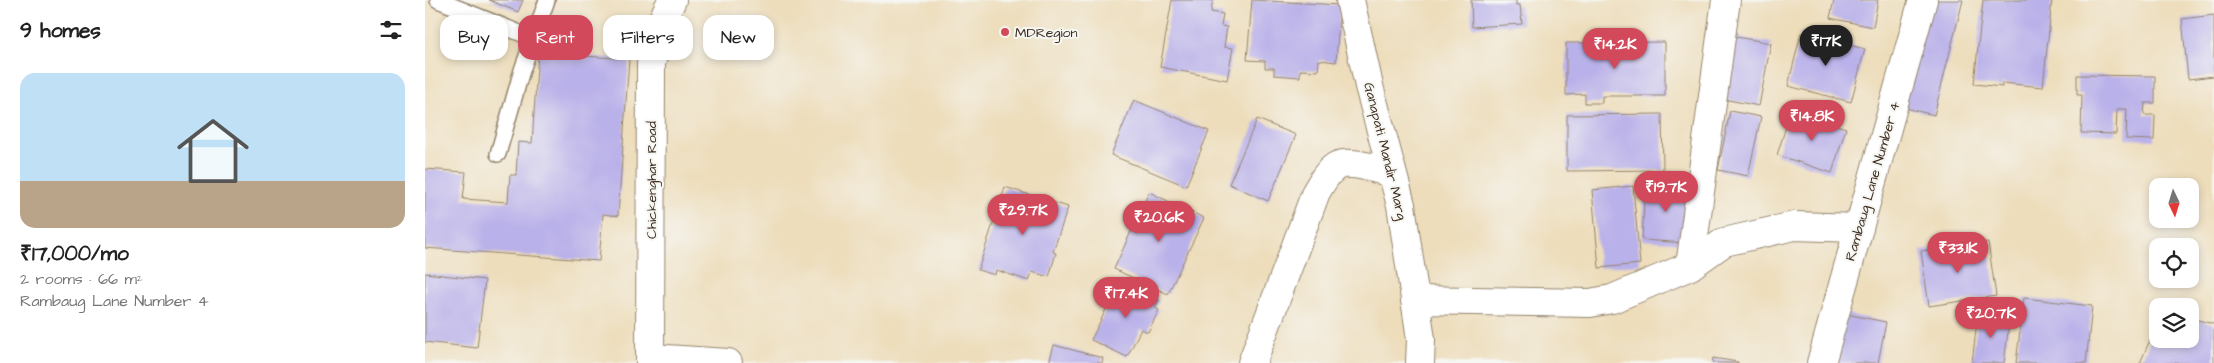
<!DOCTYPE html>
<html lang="en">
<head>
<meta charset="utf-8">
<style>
  :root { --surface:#fff; --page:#f6f6f6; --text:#222; --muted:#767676; --accent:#d1495b }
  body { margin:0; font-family:"Architects Daughter",sans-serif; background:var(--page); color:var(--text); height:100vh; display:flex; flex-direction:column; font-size:19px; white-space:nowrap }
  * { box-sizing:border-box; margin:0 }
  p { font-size:16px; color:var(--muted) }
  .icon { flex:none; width:28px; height:28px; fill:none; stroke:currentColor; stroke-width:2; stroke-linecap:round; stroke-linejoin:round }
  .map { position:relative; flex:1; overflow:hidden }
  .sheet { display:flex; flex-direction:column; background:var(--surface); width:425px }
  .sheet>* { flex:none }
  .banner { position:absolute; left:15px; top:15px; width:475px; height:45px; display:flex; gap:10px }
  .needle { width:32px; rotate:176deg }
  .fabs { position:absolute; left:1724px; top:178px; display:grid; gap:10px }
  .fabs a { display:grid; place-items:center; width:50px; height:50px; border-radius:10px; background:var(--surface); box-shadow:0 2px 8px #0003; font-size:25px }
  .price { position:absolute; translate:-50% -42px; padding:0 11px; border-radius:18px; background:var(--accent); color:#fff; font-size:16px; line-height:32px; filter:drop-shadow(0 1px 2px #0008) }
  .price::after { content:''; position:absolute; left:50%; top:30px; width:15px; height:11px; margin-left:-8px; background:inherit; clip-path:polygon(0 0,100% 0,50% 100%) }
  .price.selected { background:#222; color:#fff }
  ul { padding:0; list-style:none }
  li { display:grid; align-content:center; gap:10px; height:265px; padding:0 20px }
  li span { display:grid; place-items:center; height:155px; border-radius:15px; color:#555 }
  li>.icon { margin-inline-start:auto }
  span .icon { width:90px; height:90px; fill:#fffc; stroke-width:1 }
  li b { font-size:21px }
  h2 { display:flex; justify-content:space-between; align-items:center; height:60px; padding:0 20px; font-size:21px }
  .pill { padding:0 18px; border-radius:15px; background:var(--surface); box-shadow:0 2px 8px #0003; font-size:18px; line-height:45px }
  .pill.selected { background:var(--accent); color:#fff }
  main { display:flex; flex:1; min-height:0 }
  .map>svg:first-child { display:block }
  .building { fill:#b9b1e9 }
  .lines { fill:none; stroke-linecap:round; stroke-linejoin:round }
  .lane-casing { stroke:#94846c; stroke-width:18 }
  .street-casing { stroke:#94846c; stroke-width:30 }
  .secondary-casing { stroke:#94846c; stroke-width:30 }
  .lane { stroke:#fff; stroke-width:15 }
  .street { stroke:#fff; stroke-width:28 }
  .secondary { stroke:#fff; stroke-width:28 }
  .poi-dot { fill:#d1495b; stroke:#f6f6f2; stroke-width:2 }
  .labels { text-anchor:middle; stroke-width:4; stroke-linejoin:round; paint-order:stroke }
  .poi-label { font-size:14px; fill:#3b2a1e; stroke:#f6f6f2; text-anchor:start }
  .street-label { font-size:14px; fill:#3b2a1e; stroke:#f6f6f2 }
</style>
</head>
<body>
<main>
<section class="sheet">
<h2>9 homes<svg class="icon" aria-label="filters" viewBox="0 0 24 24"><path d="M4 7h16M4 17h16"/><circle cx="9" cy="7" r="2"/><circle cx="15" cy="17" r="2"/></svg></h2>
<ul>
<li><span style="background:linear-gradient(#bfe0f5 70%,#b9a48a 0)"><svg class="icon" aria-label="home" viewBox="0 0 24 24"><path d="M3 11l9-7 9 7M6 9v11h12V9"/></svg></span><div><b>₹17,000/mo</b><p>2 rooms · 66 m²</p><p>Rambaug Lane Number 4</p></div></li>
</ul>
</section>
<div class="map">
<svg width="1789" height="363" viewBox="0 0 1789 363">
  <rect width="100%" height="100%" fill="#f6f6f2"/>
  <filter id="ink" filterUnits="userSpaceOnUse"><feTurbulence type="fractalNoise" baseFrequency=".02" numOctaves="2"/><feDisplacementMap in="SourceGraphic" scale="10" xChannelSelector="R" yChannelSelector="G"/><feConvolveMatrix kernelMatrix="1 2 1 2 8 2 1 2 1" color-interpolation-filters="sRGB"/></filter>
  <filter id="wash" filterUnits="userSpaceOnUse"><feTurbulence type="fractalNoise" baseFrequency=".0096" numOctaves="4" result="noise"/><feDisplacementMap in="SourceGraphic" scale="20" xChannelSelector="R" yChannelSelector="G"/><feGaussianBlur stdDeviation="1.12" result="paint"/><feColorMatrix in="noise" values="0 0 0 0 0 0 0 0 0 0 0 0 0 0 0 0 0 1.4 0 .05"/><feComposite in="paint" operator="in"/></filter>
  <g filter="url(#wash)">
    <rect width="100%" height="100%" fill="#edddbb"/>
    <g id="blocks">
      <g class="building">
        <polygon points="64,0 98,0 93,12"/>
        <polygon points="747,0 788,0 786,12 798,14 796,26 802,27 799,47 808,48 802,80 735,67"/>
        <polygon points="827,0 915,5 911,62 894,60 893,71 875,70 875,77 849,75 849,68 840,68 840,61 822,60"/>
        <polygon points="1046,0 1091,0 1091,5 1095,5 1097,24 1047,27"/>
        <polygon points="1409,0 1453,0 1448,27 1405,18"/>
        <polygon points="1499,0 1538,0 1509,115 1472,106"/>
        <polygon points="1558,0 1627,0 1618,87 1577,83 1577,87 1549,84"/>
        <polygon points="1789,15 1789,76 1763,79 1757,19"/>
        <polygon points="1376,33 1440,49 1426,102 1363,86"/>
        <polygon points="1300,35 1346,43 1334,106 1288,97"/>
        <polygon points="1240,42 1240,96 1177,96 1177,103 1160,103 1160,94 1141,95 1141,43"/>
        <polygon points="113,53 204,59 193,216 178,214 174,261 0,248 0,169 41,172 38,199 83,202 85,175 91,175 93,142 107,143"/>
        <polygon points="1652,75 1730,76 1730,103 1720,103 1719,115 1730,115 1729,140 1701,139 1702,109 1692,109 1691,134 1656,133 1657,95 1652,95"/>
        <polygon points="709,100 784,131 761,186 686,155"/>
        <polygon points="1305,111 1336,117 1323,176 1293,170"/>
        <polygon points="1366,111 1421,128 1407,173 1352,155"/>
        <polygon points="1237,114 1238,170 1142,171 1142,115"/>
        <polygon points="832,119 871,135 843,201 804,184"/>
        <polygon points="1220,184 1264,186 1261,243 1217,240"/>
        <polygon points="1208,186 1215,264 1174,268 1167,190"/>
        <polygon points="580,187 643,207 628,252 631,253 624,277 607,272 604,281 571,270 570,275 553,270"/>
        <polygon points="724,192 779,218 743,294 689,269"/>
        <polygon points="1563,242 1571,296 1504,306 1496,251"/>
        <polygon points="0,273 60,280 52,348 0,342"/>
        <polygon points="695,281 734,300 730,308 734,310 723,332 716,329 702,357 666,340"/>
        <polygon points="1599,298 1667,306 1661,363 1591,363"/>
        <polygon points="1416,313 1461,322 1453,363 1406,363"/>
        <polygon points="1553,313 1585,316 1579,363 1547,363"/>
        <polygon points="1765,318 1789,324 1789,363 1715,363 1732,324 1732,339 1765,339"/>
        <polygon points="629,345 678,358 677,363 624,363"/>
        <polygon points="1288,358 1313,362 1313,363 1287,363"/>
      </g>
    </g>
  </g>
  <g filter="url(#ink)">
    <use href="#blocks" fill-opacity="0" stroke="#94846c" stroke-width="1"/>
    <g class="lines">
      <defs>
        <g id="lane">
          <polyline points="13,0 107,38"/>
          <polyline points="73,154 97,70 122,0"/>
        </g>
        <g id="street">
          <polyline points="925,0 944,86 976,205 996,339 995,363"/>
          <polyline points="1265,266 1301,0"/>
          <polyline points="990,300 1165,303 1187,299 1265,266 1299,242 1369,226 1434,228"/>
          <polyline points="225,358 303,363"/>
          <polyline points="225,363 226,64 237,21 247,0"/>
          <path d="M 827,363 L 891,192 C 896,184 901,173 910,167 C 920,158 954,170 967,173"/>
        </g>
        <polyline id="secondary" points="1396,363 1498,0"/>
      </defs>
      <use href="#lane" class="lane-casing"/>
      <use href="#street" class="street-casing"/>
      <use href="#secondary" class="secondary-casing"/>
      <use href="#lane" class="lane"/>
      <use href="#street" class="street"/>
      <use href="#secondary" class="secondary"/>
    </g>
  </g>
  <circle class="poi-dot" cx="580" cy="32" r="5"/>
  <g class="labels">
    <g class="poi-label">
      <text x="590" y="37">MDRegion</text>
    </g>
    <g class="street-label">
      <text transform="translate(961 151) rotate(76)" y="5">Ganapati Mandir Marg</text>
      <text transform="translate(226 180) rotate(-90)" y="5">Chickenghar Road</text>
      <text transform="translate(1447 181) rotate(-74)" y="5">Rambaug Lane Number 4</text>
    </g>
  </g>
</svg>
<div class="fabs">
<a><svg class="needle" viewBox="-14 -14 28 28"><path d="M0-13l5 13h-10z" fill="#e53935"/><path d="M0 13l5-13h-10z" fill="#767676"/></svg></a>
<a><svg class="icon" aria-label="locate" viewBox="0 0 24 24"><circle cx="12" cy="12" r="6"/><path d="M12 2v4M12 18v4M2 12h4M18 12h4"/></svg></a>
<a><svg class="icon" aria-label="layers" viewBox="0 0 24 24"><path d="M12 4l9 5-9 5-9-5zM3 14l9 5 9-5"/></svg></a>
</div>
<b class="price selected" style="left:1401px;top:67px">₹17K</b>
<b class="price" style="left:1190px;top:70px">₹14.2K</b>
<b class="price" style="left:1387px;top:142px">₹14.8K</b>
<b class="price" style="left:1241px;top:213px">₹19.7K</b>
<b class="price" style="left:598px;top:236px">₹29.7K</b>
<b class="price" style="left:734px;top:243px">₹20.6K</b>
<b class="price" style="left:1533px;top:274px">₹33.1K</b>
<b class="price" style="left:701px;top:319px">₹17.4K</b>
<b class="price" style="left:1566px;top:339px">₹20.7K</b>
<div class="banner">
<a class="pill">Buy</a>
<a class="pill selected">Rent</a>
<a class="pill">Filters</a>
<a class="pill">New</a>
</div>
</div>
</main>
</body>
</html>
